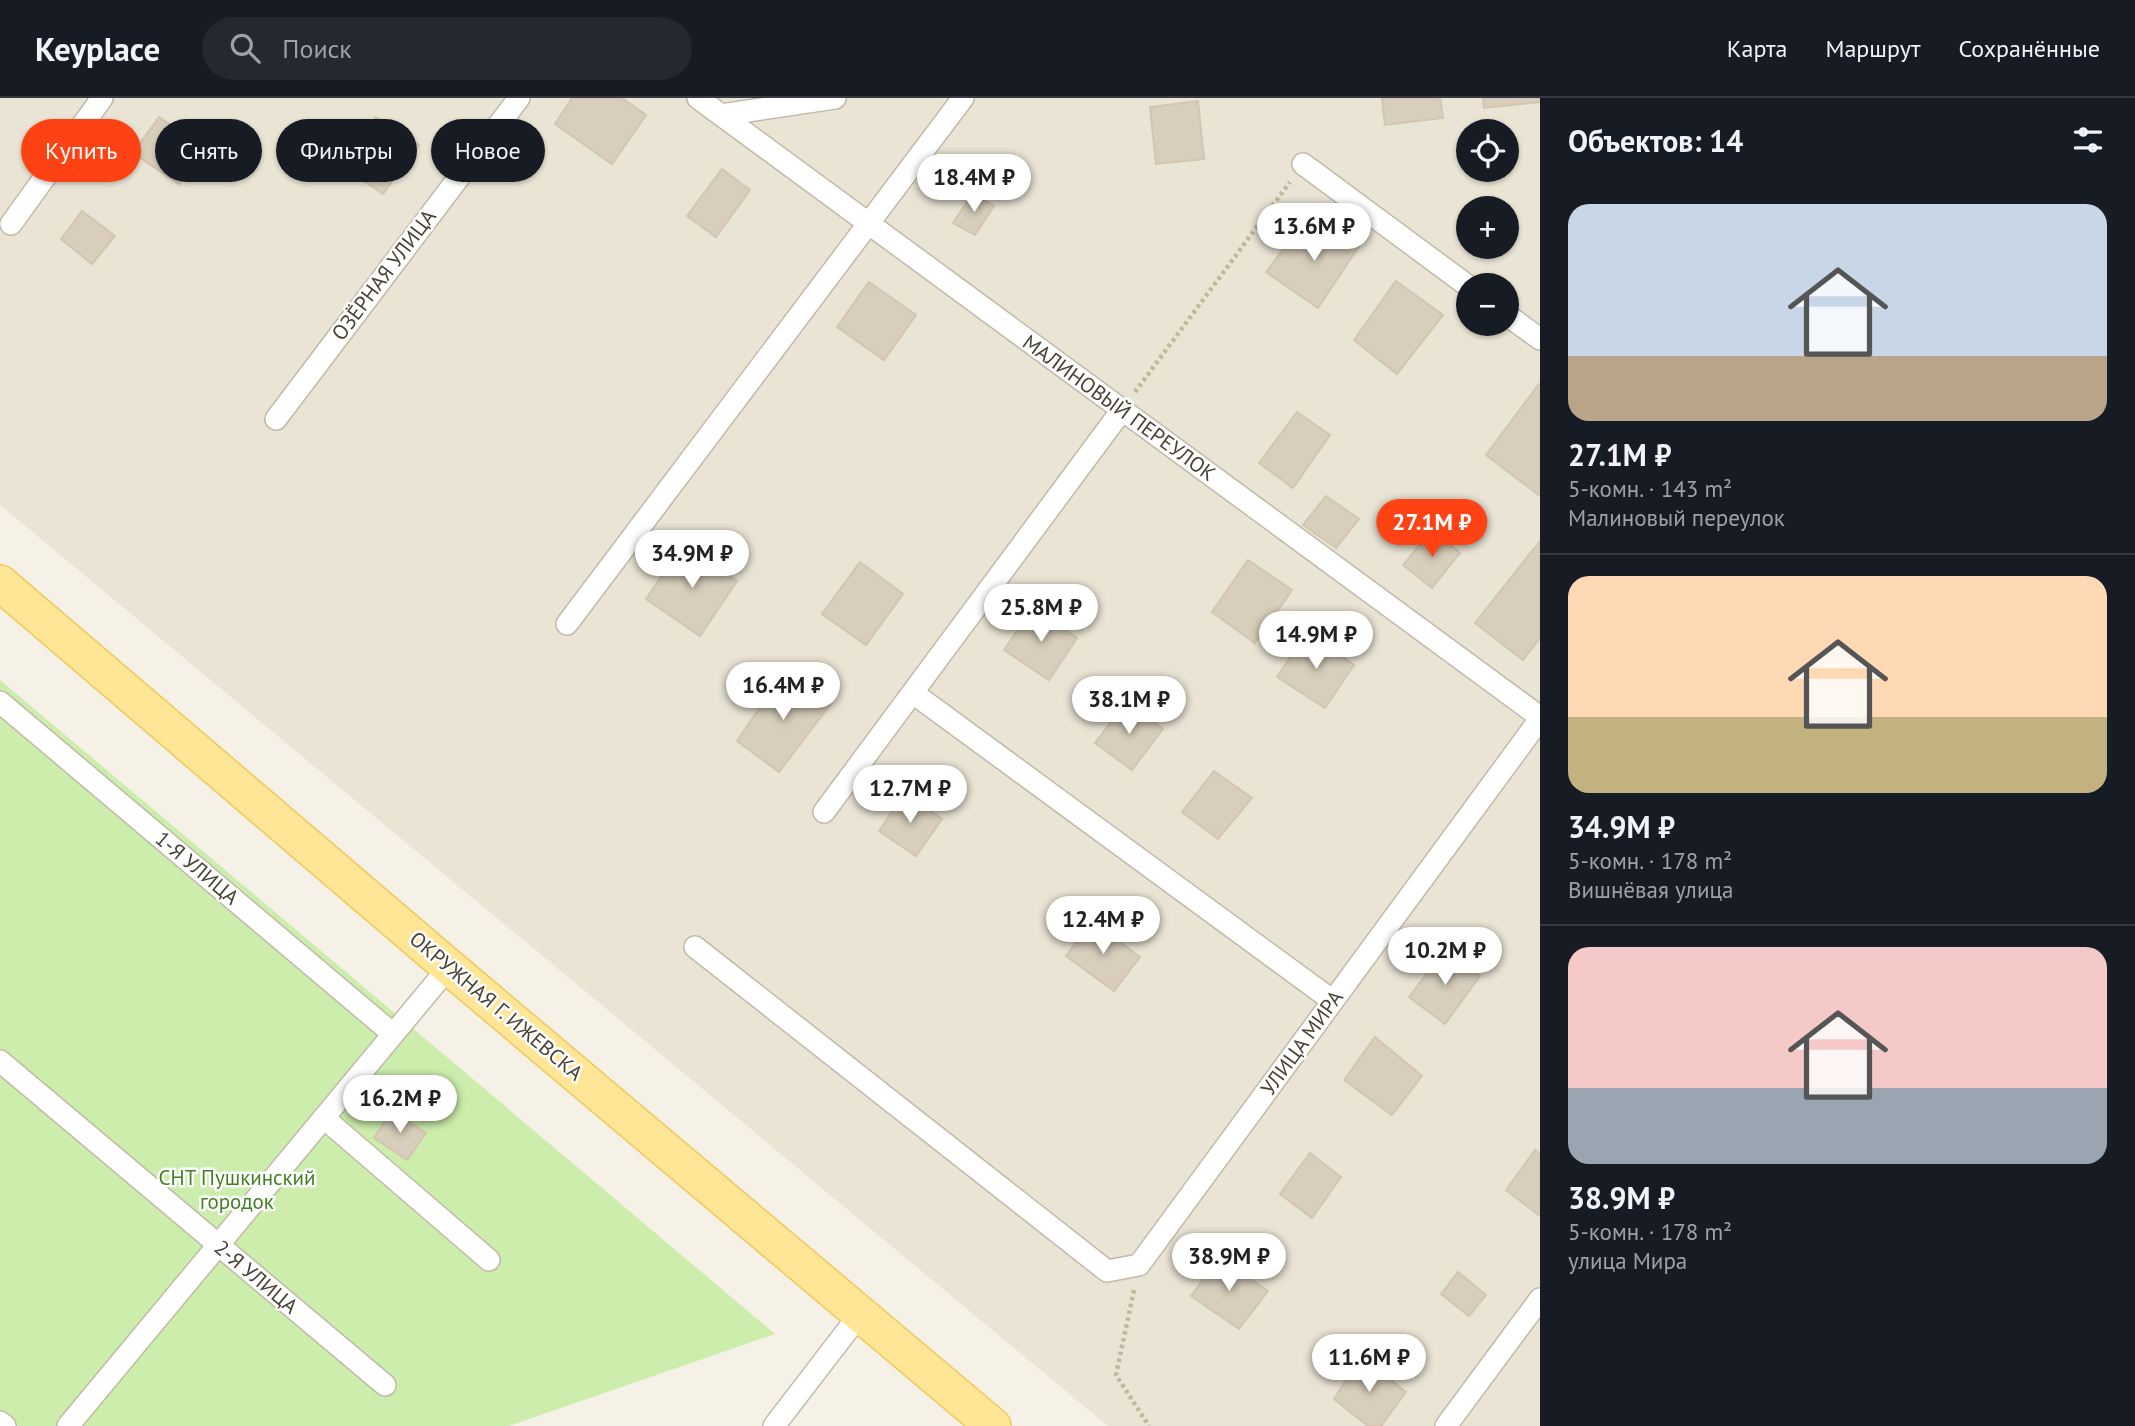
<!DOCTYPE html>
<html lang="ru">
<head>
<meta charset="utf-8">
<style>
  :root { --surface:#171b24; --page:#242831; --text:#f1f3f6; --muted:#9ea1a6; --line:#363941; --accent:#ff4214 }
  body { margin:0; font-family:"PT Sans",sans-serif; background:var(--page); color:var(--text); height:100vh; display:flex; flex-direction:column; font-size:26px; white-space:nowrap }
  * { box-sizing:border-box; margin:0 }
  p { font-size:23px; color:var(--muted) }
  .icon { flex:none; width:38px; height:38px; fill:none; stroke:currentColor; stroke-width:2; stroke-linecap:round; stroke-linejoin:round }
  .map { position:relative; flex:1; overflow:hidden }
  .sheet { display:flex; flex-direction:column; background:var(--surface); width:595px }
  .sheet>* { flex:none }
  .top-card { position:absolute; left:21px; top:21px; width:665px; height:63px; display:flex; gap:14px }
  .buttons { position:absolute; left:1456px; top:21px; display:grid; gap:14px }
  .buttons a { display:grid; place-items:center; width:63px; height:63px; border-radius:50%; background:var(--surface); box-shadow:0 2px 5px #0004; font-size:35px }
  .price { position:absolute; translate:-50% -60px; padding:0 16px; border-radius:24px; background:#fff; color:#222; font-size:23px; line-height:46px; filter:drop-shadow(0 2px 4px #0008) }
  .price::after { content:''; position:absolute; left:50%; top:42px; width:21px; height:16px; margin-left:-10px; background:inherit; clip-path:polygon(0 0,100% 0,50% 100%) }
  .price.on { background:var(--accent); color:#fff }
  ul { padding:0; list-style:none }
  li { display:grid; align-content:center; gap:14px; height:371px; padding:0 28px }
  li+li { border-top:2px solid var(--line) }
  li span { display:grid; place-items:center; height:217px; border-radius:21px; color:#555 }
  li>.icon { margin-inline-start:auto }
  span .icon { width:126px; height:126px; fill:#fffc; stroke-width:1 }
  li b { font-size:30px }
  h2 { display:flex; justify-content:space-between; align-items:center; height:84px; padding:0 28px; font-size:30px }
  .tag { padding:0 24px; border-radius:32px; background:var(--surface); box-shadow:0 2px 5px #0004; font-size:24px; line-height:63px }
  .tag.on { background:var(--accent); color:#fff }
  header { display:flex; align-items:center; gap:42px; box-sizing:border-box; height:98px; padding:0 35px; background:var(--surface); border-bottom:2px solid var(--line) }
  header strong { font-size:33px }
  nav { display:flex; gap:38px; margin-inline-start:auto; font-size:24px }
  .search { width:490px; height:63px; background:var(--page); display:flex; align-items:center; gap:18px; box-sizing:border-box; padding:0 24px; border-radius:38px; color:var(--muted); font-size:26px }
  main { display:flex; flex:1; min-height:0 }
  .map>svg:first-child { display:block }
  .residential { fill:#e9e4d4; fill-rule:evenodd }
  .green { fill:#ccedac }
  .building { fill:#d8cebb; stroke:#d3c6ae; stroke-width:2 }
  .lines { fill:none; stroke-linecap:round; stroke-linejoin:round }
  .street-casing { stroke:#c1baa9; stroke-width:24 }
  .primary-casing { stroke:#eec95c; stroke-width:38 }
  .path { stroke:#c4b798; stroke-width:4.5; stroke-dasharray:3.5 3.5; stroke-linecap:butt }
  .street { stroke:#fff; stroke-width:21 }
  .primary { stroke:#ffe696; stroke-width:35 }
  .labels { text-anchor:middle; stroke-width:5; stroke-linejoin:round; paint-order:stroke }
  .street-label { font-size:21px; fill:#494235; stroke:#fff }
  .park-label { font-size:21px; fill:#428023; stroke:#fff }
</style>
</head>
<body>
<header>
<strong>Keyplace</strong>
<div class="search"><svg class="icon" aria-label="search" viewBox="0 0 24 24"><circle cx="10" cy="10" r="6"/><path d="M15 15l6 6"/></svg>Поиск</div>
<nav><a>Карта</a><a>Маршрут</a><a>Сохранённые</a></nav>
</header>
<main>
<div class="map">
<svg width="1540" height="1328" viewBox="0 0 1540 1328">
  <rect width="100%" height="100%" fill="#f5f1e7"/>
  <path class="residential" d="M 0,0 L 1540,0 L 1540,1328 L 1108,1328 L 0,407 ZM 1468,33 L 1507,33 L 1507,72 L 1468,72 ZM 1468,110 L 1507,110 L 1507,149 L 1468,149 ZM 1468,187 L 1507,187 L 1507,226 L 1468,226 Z"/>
  <polygon class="green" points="0,582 775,1236 509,1328 0,1328"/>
  <g class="building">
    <polygon points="572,0 622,0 646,17 612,66 555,26"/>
    <polygon points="1382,0 1440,0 1443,20 1385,27"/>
    <polygon points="1483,0 1540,0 1540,4 1484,10"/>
    <polygon points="1198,3 1204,61 1156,66 1150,9"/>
    <polygon points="159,19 203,49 179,86 133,55"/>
    <polygon points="376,19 419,47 383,96 343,69"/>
    <polygon points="722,71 750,92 716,139 687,118"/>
    <polygon points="973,95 994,108 975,137 953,125"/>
    <polygon points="82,113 115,138 92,166 61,141"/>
    <polygon points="1337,127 1362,144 1318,210 1266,174 1301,128 1327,144"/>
    <polygon points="1396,183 1443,217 1397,276 1354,242"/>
    <polygon points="869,184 916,217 884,262 837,229"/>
    <polygon points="1539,286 1540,287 1540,398 1486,357"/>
    <polygon points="1297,314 1330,337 1293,390 1259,365"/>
    <polygon points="1326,398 1359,421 1336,450 1303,427"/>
    <polygon points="1432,432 1460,455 1432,490 1403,467"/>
    <polygon points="1540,443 1540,540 1523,562 1475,525"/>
    <polygon points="683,447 737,483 700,538 646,501"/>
    <polygon points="1248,462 1292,492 1255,545 1212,514"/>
    <polygon points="860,464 903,496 866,547 822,516"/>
    <polygon points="1033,510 1077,540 1049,582 1004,552"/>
    <polygon points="1307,535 1354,567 1325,610 1277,579"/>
    <polygon points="784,574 830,607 779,674 737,643"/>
    <polygon points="1127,603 1163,631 1132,672 1095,645"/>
    <polygon points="1214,673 1252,700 1218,741 1182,714"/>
    <polygon points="905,695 942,721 916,758 879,733"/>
    <polygon points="1092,823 1140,859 1114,893 1066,858"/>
    <polygon points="1445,852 1480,878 1445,926 1409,899"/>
    <polygon points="1375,939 1422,978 1392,1017 1344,982"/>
    <polygon points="392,1012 426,1035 407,1062 374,1040"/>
    <polygon points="1535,1052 1540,1056 1540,1118 1506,1092"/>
    <polygon points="1310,1055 1341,1079 1312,1120 1280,1096"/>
    <polygon points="1219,1160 1268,1193 1239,1231 1191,1198"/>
    <polygon points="1458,1174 1486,1197 1469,1218 1441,1196"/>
    <polygon points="1361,1258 1406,1294 1381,1328 1368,1328 1334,1301"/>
  </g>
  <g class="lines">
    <defs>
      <g id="street">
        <polyline points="698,0 1540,619"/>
        <polyline points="721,17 835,0"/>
        <polyline points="1303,66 1468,188"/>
        <polyline points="11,126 102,0"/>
        <polyline points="1507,217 1540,241"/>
        <polyline points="276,321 519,0"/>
        <polyline points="567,526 963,0"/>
        <polyline points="913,595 1333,903"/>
        <polyline points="0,604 393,936"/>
        <polyline points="824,714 1122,312"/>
        <polyline points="695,849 1107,1173 1139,1167 1540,621"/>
        <polyline points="0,963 385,1287"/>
        <polyline points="324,1020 489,1162"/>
        <polyline points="0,1324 5,1328"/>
        <polyline points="68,1328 449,869"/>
        <polyline points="774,1328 860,1216"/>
        <polyline points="1446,1328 1540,1201"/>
      </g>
      <polyline id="primary" points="0,485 449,869 993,1328"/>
    </defs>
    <use href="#street" class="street-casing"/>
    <use href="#primary" class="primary-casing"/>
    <g class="path">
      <polyline points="1135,294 1290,84"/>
      <polyline points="1134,1192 1116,1277 1149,1328"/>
    </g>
    <use href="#street" class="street"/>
    <use href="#primary" class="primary"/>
  </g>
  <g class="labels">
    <g class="street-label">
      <text transform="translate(384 177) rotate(-53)" y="7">ОЗЁРНАЯ УЛИЦА</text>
      <text transform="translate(1119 310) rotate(36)" y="7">МАЛИНОВЫЙ ПЕРЕУЛОК</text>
      <text transform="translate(197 770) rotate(40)" y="7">1-Я УЛИЦА</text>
      <text transform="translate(496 908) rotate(40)" y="7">ОКРУЖНАЯ Г. ИЖЕВСКА</text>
      <text transform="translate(1302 945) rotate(-54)" y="7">УЛИЦА МИРА</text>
      <text transform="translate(256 1179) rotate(40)" y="7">2-Я УЛИЦА</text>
    </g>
    <g class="park-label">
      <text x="237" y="1087">СНТ Пушкинский<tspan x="237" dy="24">городок</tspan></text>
    </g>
  </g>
</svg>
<div class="buttons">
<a><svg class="icon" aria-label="locate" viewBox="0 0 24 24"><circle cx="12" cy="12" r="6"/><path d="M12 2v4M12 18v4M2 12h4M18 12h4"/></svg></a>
<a>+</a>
<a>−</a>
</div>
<b class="price" style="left:974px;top:116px">18.4M ₽</b>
<b class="price" style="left:1314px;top:165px">13.6M ₽</b>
<b class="price on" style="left:1432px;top:461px">27.1M ₽</b>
<b class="price" style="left:692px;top:492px">34.9M ₽</b>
<b class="price" style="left:1041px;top:546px">25.8M ₽</b>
<b class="price" style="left:1316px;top:573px">14.9M ₽</b>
<b class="price" style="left:783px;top:624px">16.4M ₽</b>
<b class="price" style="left:1129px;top:638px">38.1M ₽</b>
<b class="price" style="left:910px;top:727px">12.7M ₽</b>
<b class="price" style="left:1103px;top:858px">12.4M ₽</b>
<b class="price" style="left:1445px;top:889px">10.2M ₽</b>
<b class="price" style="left:400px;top:1037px">16.2M ₽</b>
<b class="price" style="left:1229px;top:1195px">38.9M ₽</b>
<b class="price" style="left:1369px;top:1296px">11.6M ₽</b>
<div class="top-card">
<a class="tag on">Купить</a>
<a class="tag">Снять</a>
<a class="tag">Фильтры</a>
<a class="tag">Новое</a>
</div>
</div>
<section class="sheet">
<h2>Объектов: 14<svg class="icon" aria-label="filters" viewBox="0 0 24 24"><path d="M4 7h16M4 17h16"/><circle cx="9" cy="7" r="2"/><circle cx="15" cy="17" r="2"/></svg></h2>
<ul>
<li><span style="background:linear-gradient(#c9d6e8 70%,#b9a48a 0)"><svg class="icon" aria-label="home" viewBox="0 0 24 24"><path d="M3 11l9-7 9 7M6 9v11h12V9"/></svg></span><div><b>27.1M ₽</b><p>5-комн. · 143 m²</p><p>Малиновый переулок</p></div></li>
<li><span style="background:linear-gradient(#ffd9b3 65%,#c2b280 0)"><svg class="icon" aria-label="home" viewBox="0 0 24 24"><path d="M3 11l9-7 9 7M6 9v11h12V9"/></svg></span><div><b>34.9M ₽</b><p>5-комн. · 178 m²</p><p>Вишнёвая улица</p></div></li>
<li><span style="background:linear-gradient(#f6c9c9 65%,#9aa5b1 0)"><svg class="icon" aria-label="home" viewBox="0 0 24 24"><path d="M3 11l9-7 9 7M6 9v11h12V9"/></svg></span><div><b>38.9M ₽</b><p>5-комн. · 178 m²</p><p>улица Мира</p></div></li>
</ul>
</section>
</main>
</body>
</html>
